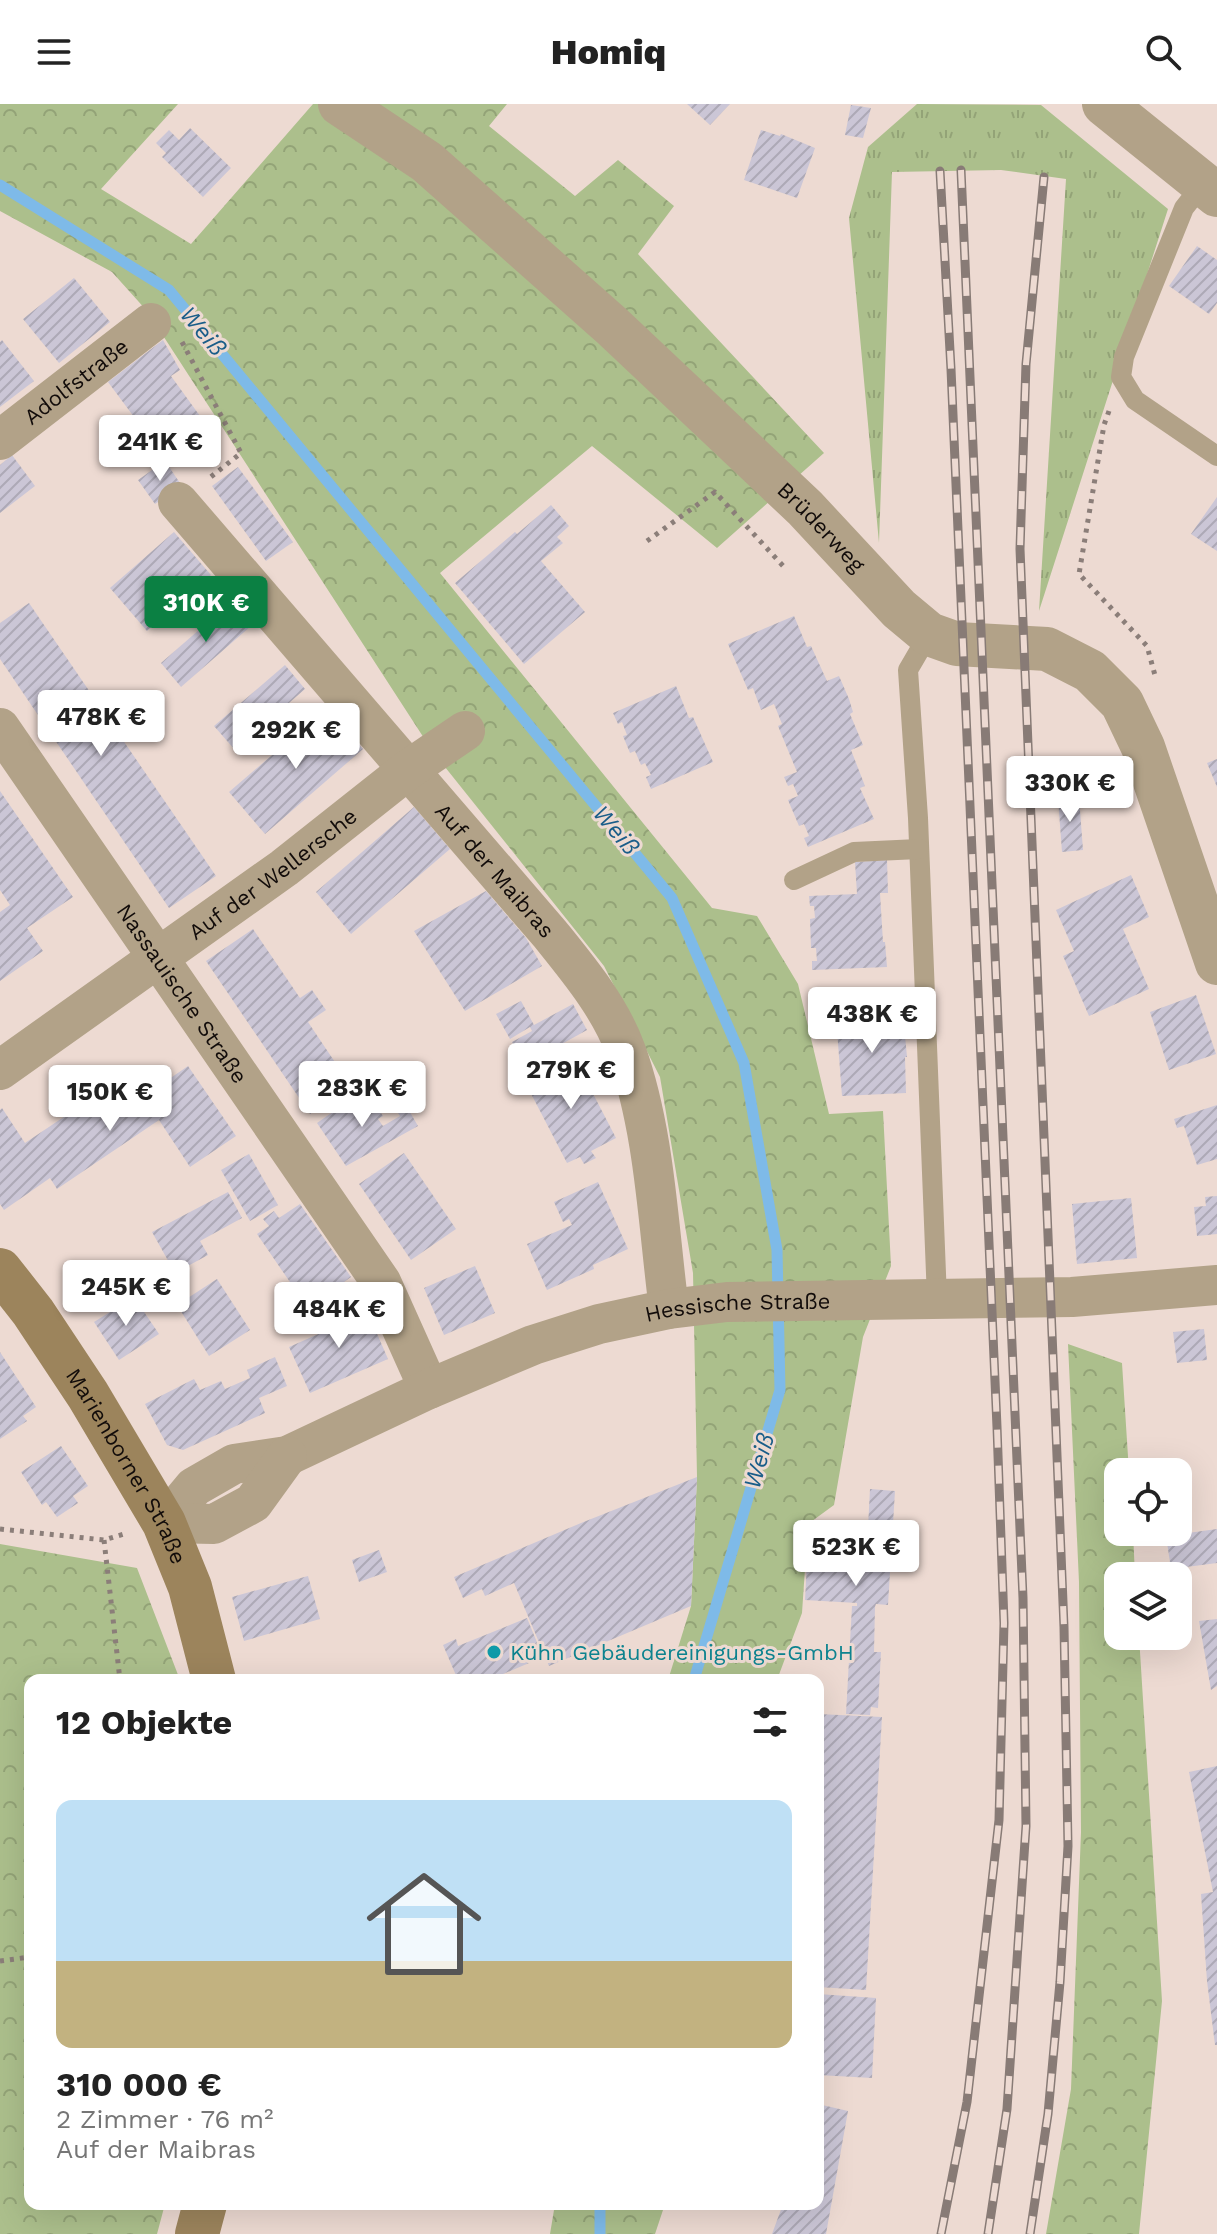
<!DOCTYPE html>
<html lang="de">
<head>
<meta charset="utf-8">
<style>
  :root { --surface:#fff; --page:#f2f2f2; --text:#222; --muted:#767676; --line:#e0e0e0; --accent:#0b8043 }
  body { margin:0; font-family:"Work Sans",sans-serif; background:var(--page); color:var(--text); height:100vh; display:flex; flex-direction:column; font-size:30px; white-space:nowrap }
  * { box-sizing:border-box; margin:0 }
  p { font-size:26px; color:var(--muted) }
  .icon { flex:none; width:44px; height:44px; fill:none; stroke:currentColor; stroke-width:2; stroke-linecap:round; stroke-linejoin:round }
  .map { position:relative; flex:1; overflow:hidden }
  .panel { position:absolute; left:24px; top:1570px; width:800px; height:536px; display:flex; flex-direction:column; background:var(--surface); border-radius:16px; box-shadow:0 8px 32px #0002 }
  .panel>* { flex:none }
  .buttons { position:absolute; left:1104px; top:1354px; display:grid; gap:16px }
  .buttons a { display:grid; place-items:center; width:88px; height:88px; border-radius:16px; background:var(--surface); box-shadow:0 8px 32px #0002; font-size:40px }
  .price { position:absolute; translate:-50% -68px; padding:0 18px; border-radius:8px; background:#fff; color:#222; font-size:26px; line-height:52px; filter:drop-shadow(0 2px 4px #0008) }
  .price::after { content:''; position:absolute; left:50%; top:48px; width:24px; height:18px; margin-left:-12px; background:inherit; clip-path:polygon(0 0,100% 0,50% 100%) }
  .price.current { background:var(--accent); color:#fff }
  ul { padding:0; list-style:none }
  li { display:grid; align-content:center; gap:16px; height:424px; padding:0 32px }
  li+li { border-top:2px solid var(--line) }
  li span { display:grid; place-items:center; height:248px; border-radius:16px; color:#555 }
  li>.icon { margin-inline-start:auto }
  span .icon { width:144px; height:144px; fill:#fffc; stroke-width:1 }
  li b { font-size:34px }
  h2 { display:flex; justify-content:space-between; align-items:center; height:96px; padding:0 32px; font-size:34px }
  header { display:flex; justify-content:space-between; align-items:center; height:104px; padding:0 32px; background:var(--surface); font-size:36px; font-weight:800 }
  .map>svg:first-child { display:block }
  .grass { fill:url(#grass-tufts) }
  .forest { fill:url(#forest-crowns) }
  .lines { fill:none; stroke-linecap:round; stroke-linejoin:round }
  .stream { stroke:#7ebae8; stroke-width:11 }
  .building { fill:url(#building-hatch) }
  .path { stroke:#8b7e79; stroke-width:5; stroke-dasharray:4 6; stroke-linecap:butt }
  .service { stroke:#b2a288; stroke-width:20 }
  .minor { stroke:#b2a288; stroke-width:40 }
  .tertiary { stroke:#b2a288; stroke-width:44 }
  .secondary { stroke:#9c845c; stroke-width:44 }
  .rail-casing { stroke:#887b76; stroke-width:9 }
  .rail { stroke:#eddad2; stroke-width:6; stroke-dasharray:18; stroke-linecap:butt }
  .culture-dot { fill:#0f9aa8; stroke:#eddad2; stroke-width:3 }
  .labels { text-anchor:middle; stroke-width:6; stroke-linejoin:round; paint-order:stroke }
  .street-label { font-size:22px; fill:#120c0a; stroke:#eddad2 }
  .culture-label { font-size:22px; fill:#0d838f; stroke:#eddad2; text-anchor:start }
  .water-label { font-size:24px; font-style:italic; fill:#1a5d89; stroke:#eddad2 }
</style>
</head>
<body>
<header><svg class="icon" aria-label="menu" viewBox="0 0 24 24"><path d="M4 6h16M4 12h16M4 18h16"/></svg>Homiq<svg class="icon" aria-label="search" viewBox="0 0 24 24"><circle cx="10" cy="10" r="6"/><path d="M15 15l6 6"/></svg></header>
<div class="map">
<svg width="1217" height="2130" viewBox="0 0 1217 2130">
  <defs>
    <pattern id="grass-tufts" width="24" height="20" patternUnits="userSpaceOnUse" patternTransform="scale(2)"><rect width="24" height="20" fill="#acbf8c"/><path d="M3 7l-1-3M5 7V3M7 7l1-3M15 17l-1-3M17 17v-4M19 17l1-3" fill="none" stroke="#93a377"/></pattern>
    <pattern id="forest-crowns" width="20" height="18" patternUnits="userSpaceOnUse" patternTransform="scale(2)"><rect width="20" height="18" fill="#acbf8c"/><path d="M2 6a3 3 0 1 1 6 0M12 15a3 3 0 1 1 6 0" fill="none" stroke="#93a377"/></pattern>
    <pattern id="building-hatch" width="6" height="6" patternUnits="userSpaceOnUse" patternTransform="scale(2)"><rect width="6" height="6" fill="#cbc6d6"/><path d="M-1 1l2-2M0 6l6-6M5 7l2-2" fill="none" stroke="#ada9b6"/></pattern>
  </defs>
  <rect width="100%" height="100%" fill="#eddad2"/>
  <polygon class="grass" points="917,0 1041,1 1168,105 1039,507 1066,75 1001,66 892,68 879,439 849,114 868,43"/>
  <g class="forest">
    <polygon points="0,0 178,0 101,85 191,140 313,0 507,0 489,22 575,92 618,56 674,102 638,150 824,349 717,444 592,342 440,469 712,804 757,812 798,880 829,1010 883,1007 891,1162 863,1233 834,1401 808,1420 802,1509 777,1576 668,1576 691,1502 697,1373 693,1169 660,973 604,862 433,648 147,207 112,168 0,107"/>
    <polygon points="1068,1240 1122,1259 1129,1368 1118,1368 1118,1428 1133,1428 1135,1472 1118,1472 1118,1532 1139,1532 1162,1897 1139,2130 1046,2130 1071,1985 1081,1728 1079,1478"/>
    <polygon points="0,1440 137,1464 180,1576 30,1576 30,2100 165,2100 157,2130 0,2130"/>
    <polygon points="555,2100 665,2100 655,2130 550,2130"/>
  </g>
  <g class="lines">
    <g class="stream">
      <polyline points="0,81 169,186 672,794 744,959 777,1146 780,1286 694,1576"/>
      <polyline points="600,2130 600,2100"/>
    </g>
  </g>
  <g class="building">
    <polygon points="687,0 730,0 710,21"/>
    <polygon points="851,1 871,4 863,34 845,31"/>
    <polygon points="190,24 231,64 203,93 162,53 166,49 156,39 169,26 179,36"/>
    <polygon points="761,26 780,32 781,30 815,44 797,94 744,76"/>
    <polygon points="1197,142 1217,156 1217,199 1209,210 1169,182"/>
    <polygon points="74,174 110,218 59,259 23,215"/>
    <polygon points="2,236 34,277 0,303 0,238"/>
    <polygon points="163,236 180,266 171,272 200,312 143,355 120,324 134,313 108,278"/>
    <polygon points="12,351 35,382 0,409 0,361"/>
    <polygon points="165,357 182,382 155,400 138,376"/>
    <polygon points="238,363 293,438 266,457 212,382"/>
    <polygon points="1217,393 1217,447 1191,430"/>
    <polygon points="551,401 569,422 557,433 563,439 541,457 585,508 524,560 455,479 515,428 517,430"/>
    <polygon points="174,428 211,471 147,527 110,484"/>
    <polygon points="231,498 251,522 181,583 161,559"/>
    <polygon points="29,499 216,772 169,804 0,555 0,519"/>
    <polygon points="794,512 807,543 811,542 827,577 839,572 849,595 853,608 850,610 863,641 851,646 865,682 860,684 874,715 808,743 804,734 809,732 804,720 799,722 788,696 798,692 793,680 788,682 784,673 797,668 778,622 782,620 774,600 761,606 753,584 748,586 728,540"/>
    <polygon points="285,561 305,585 235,646 214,622"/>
    <polygon points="676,582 689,614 693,613 713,658 651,685 646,673 651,671 645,659 641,661 635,647 630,649 623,632 627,631 622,618 618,620 613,609"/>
    <polygon points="327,604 363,645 265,730 229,688"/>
    <polygon points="1217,655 1217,683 1207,659"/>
    <polygon points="0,687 73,793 27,824 43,847 0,877 0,808 10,801 0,786"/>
    <polygon points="1079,693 1083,746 1062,748 1058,694"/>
    <polygon points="414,703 450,745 351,830 316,788"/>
    <polygon points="887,756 888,789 880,789 883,838 885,838 887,863 812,866 812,857 817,857 816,844 811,844 810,815 815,814 814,802 810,802 809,792 857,790 855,758"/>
    <polygon points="1131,771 1149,813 1123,825 1149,885 1089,912 1063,852 1074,847 1056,806"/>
    <polygon points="486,787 526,834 542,862 465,907 414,827"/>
    <polygon points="253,825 300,894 312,886 326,906 308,918 351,982 310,1010 206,857"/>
    <polygon points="1196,891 1216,950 1169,966 1150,908"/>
    <polygon points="521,897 534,921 573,900 587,926 524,961 512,938 532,927 530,923 510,935 496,910"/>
    <polygon points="903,910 907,953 905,953 906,989 842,992 836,913"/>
    <polygon points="575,955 616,1034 591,1047 596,1054 584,1060 580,1053 567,1059 526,980 539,973 535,966 548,959 551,967"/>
    <polygon points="188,962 236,1032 190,1063 159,1016 57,1085 50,1074 4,1106 0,1100 0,1006 2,1004 25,1039 128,970 143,993"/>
    <polygon points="360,989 370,1003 375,1000 383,1012 378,1015 383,1022 400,1012 398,1009 407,1003 418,1022 346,1062 317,1019"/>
    <polygon points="1217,1001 1217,1055 1197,1061 1184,1022 1177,1024 1174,1015"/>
    <polygon points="404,1049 456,1125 411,1156 359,1080"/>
    <polygon points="249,1050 278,1101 250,1117 221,1066"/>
    <polygon points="598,1078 628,1145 593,1161 594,1165 547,1186 527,1140 572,1121 569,1115 563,1118 554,1098"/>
    <polygon points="228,1088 242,1114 200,1137 208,1151 175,1169 152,1128"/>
    <polygon points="1217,1092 1217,1130 1197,1132 1194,1103 1206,1102 1205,1093"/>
    <polygon points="1131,1094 1137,1154 1077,1160 1072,1100"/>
    <polygon points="300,1100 351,1173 330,1188 334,1195 325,1201 320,1195 307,1203 257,1130 269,1122 263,1115 274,1107 279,1114"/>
    <polygon points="475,1162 495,1209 444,1231 424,1184"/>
    <polygon points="217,1175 250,1226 209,1252 177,1201"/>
    <polygon points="134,1193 159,1230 119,1256 94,1218"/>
    <polygon points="365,1202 388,1255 310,1289 289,1243 323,1228 320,1222"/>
    <polygon points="1204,1225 1207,1256 1177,1259 1173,1228"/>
    <polygon points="0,1248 36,1303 23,1312 27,1317 0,1335"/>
    <polygon points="275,1253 287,1282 259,1294 265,1309 183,1346 167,1341 145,1300 194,1275 200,1286 221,1277 225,1285 250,1274 247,1266"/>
    <polygon points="61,1342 88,1382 73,1392 78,1399 57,1413 46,1398 42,1401 21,1368"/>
    <polygon points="697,1373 691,1502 549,1562 514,1479 485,1492 482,1485 463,1494 454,1473 581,1419"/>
    <polygon points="870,1385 895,1387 888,1501 876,1500 875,1503 874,1548 881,1548 878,1604 871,1603 870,1611 846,1610 852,1502 857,1502 857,1499 805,1496 809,1420 868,1424"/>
    <polygon points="1217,1425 1217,1459 1171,1465 1166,1432"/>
    <polygon points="379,1446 387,1468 359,1478 352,1456"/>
    <polygon points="308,1472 320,1515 244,1537 232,1493"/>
    <polygon points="527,1514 543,1553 489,1576 458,1576 443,1541 456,1535 458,1542"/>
    <polygon points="1217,1515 1217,1582 1211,1586 1199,1517"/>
    <polygon points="818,1610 882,1613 866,1886 818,1883"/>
    <polygon points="1217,1662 1217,1941 1215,1941 1207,1877 1201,1790 1213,1788 1189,1668"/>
    <polygon points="818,1890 876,1894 872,1974 818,1971"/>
    <polygon points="818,2000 848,2007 826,2130 772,2130 783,2100 818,2100"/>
    <polygon points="666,2100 715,2100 715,2105 666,2102"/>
  </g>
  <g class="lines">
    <g class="path">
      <polyline points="182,238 241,349 207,376"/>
      <polyline points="1109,307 1104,321 1079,470 1147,542 1156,575"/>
      <polyline points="647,437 715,388 785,464"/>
      <polyline points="0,1425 104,1436 124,1430"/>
      <polyline points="104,1436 120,1576"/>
      <polyline points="0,1857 30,1853"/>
    </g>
    <g class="service">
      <polyline points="1203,80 1184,104 1124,253 1121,273 1135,296 1217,352"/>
      <polyline points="929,530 908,566 918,714 937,1195"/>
      <polyline points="794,776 854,748 919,745"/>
    </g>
    <g class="minor">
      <path id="s1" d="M 0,336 L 151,219"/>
      <path id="s2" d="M 178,398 L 550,830 C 579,866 610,903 626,947 C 655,1027 658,1121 669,1205"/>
      <path id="s3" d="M 0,624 L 381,1178 L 429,1285"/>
      <path id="s4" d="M 0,966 L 284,764 L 409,665 L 465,627"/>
      <path id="s5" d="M 164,1419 L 194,1383 L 234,1360 L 287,1352 L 429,1285 L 533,1241 L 599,1220 L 669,1205 L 727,1198 L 1072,1193 L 1217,1181"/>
      <polyline points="164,1419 214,1420 253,1399 287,1352"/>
    </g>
    <g class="tertiary">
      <path id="s6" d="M 340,0 L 427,58 L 612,222 L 805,404 L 899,505 L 929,530 L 957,540 L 1047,545 L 1090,567 L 1122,599 L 1143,643 L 1217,859"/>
      <polyline points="1104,0 1217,91"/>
    </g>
    <g class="secondary">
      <path id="s7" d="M 0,1166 L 33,1208 L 88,1291 L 164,1419 L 190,1483 L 214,1576"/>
      <polyline points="197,2130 205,2100"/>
    </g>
    <defs>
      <g id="rail">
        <polyline points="961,66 1023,1494 1026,1722 1007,2005 988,2130"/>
        <polyline points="940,67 951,265 997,1323 1004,1519 999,1716 967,1998 941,2130"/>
        <polyline points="1030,2130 1048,2010 1060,1878 1068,1742 1064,1523 1020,445 1026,260 1044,73"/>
      </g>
    </defs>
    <use href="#rail" class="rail-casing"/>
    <use href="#rail" class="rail"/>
  </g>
  <circle class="culture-dot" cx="494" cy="1548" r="8"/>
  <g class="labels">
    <g class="street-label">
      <text dy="8" stroke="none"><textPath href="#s1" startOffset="96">Adolfstraße</textPath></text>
      <text dy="8" stroke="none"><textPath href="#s6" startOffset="642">Brüderweg</textPath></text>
      <text dy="8" stroke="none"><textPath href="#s2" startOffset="486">Auf der Maibras</textPath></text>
      <text dy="8" stroke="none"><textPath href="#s4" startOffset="336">Auf der Wellersche</textPath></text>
      <text dy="8" stroke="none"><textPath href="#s3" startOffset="322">Nassauische Straße</textPath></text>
      <text dy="8" stroke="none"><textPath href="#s5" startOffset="626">Hessische Straße</textPath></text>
      <text dy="8" stroke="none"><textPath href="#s7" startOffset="234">Marienborner Straße</textPath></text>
    </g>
    <g class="culture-label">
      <text x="510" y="1556">Kühn Gebäudereinigungs-GmbH</text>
    </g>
    <g class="water-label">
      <text transform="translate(203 227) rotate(50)" y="8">Weiß</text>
      <text transform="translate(616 726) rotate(50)" y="8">Weiß</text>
      <text transform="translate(759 1357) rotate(-74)" y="8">Weiß</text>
    </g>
  </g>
</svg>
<div class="buttons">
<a><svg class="icon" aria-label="locate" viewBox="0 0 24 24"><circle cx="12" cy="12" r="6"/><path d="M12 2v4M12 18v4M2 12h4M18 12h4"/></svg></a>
<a><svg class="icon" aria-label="layers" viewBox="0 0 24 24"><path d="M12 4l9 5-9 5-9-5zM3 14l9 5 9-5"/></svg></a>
</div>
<b class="price" style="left:160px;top:379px">241K €</b>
<b class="price current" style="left:206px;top:540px">310K €</b>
<b class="price" style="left:101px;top:654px">478K €</b>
<b class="price" style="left:296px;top:667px">292K €</b>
<b class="price" style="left:1070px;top:720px">330K €</b>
<b class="price" style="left:872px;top:951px">438K €</b>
<b class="price" style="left:571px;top:1007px">279K €</b>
<b class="price" style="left:362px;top:1025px">283K €</b>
<b class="price" style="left:110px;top:1029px">150K €</b>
<b class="price" style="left:126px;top:1224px">245K €</b>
<b class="price" style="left:339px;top:1246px">484K €</b>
<b class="price" style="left:856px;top:1484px">523K €</b>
<section class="panel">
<h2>12 Objekte<svg class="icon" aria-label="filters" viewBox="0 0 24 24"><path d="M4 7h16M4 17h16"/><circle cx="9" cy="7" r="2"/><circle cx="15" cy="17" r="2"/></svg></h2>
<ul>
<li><span style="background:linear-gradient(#bfe0f5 65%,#c2b280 0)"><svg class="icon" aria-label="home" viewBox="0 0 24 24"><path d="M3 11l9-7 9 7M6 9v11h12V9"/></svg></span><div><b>310 000 €</b><p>2 Zimmer · 76 m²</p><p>Auf der Maibras</p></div></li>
</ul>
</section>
</div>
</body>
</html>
